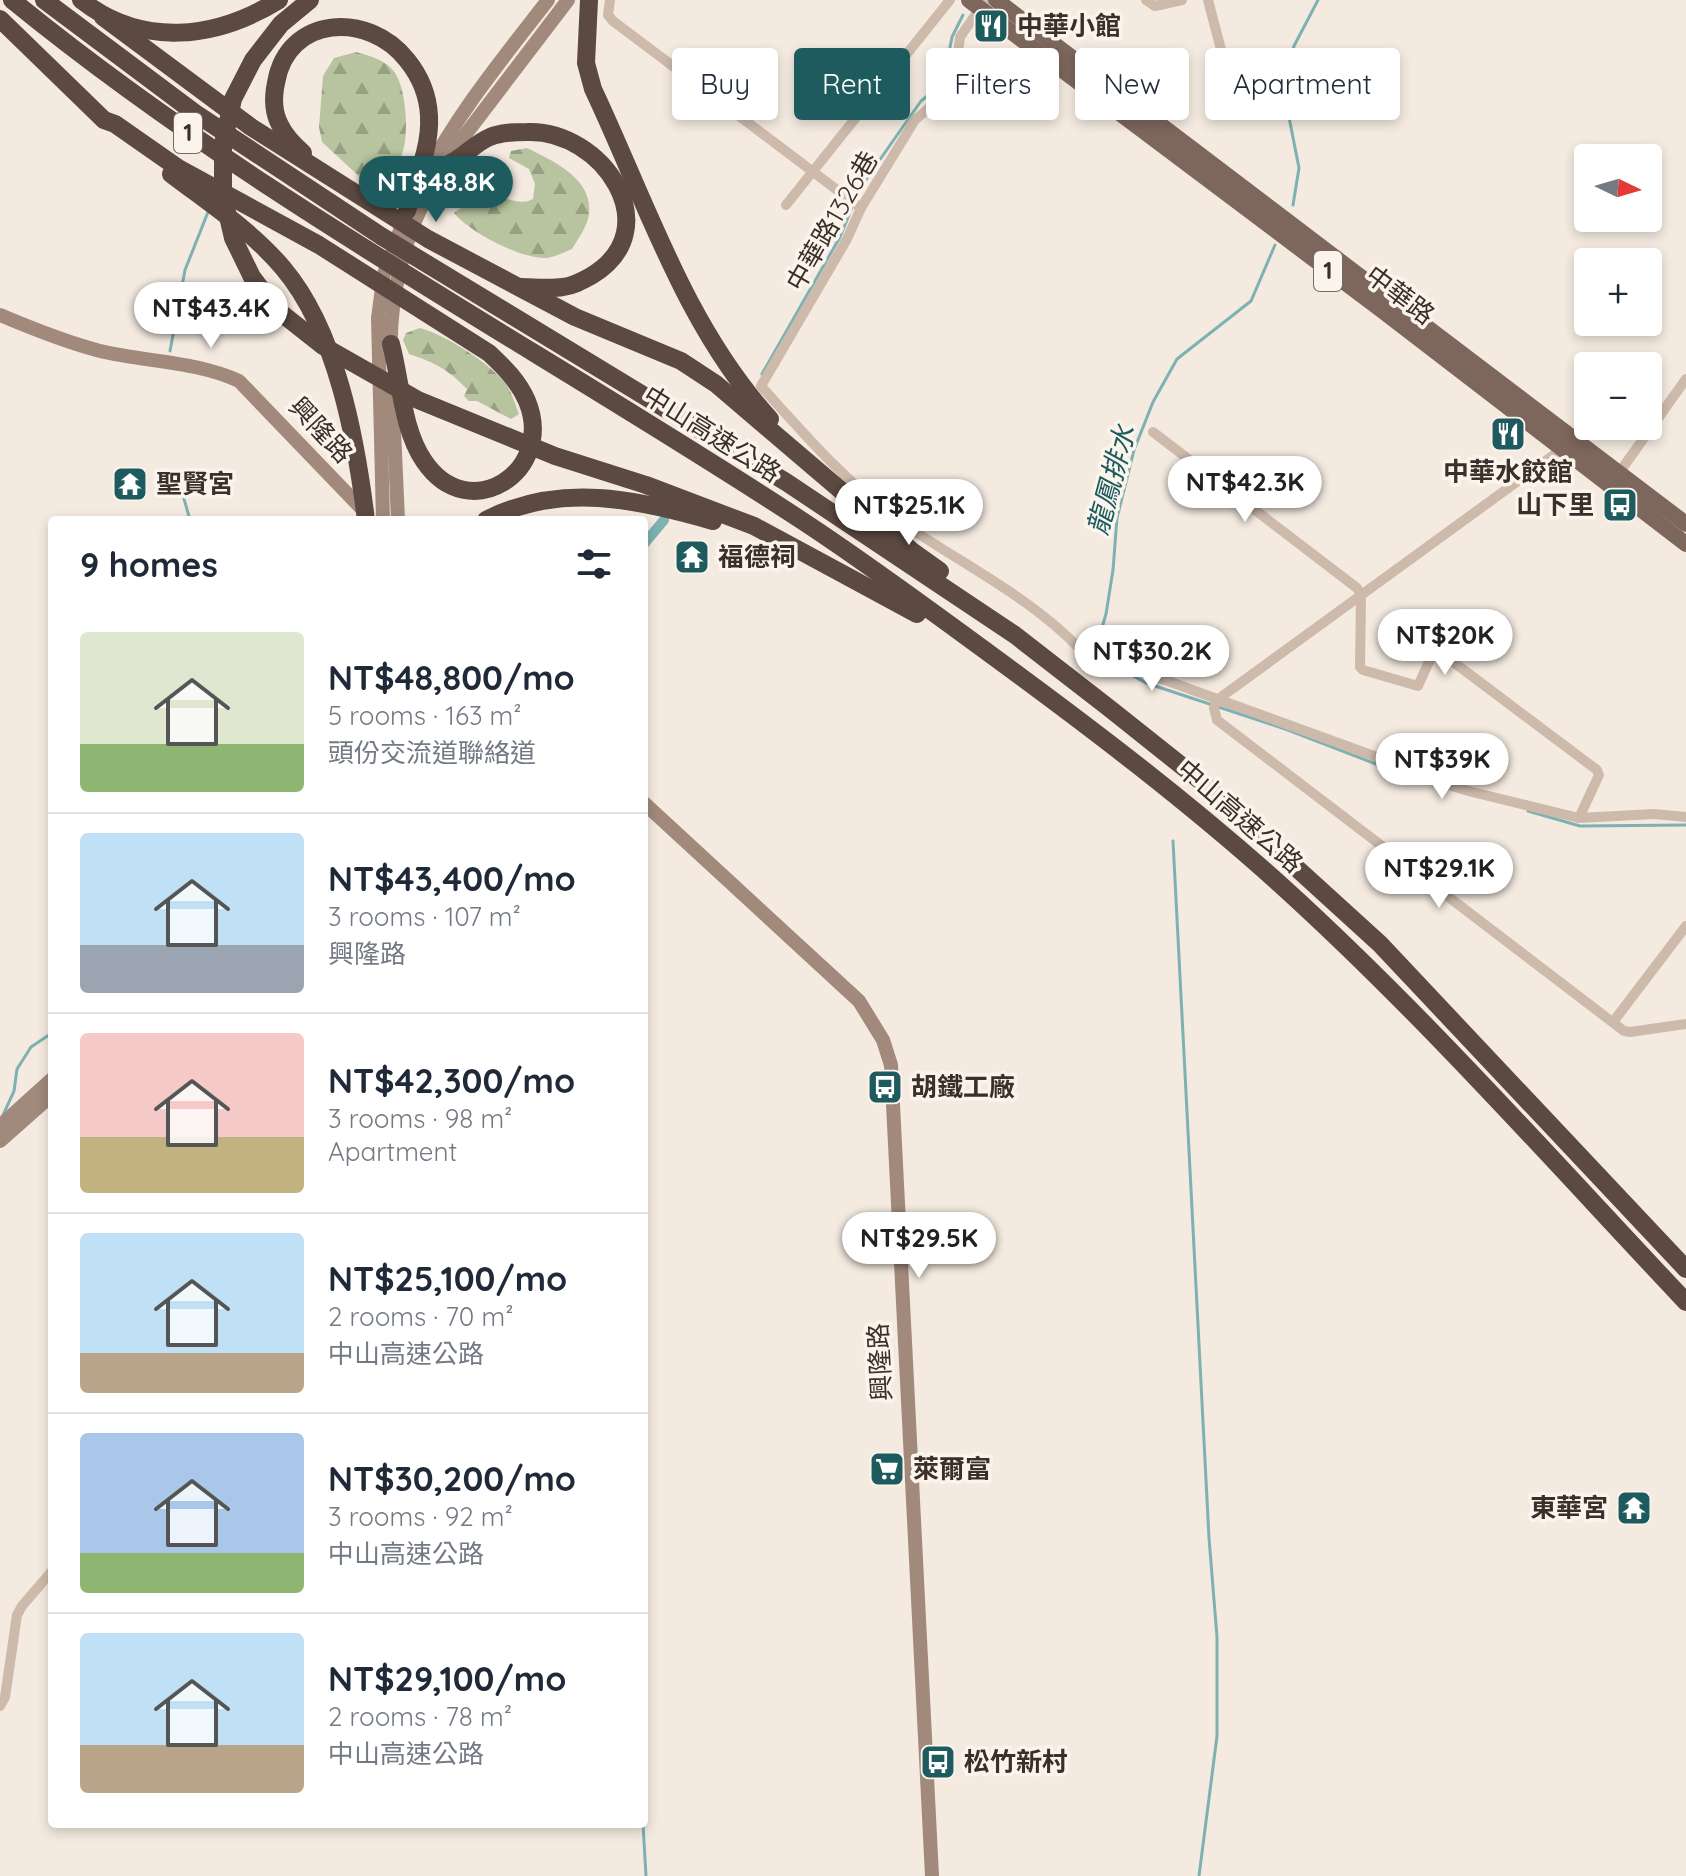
<!DOCTYPE html>
<html lang="en">
<head>
<meta charset="utf-8">
<style>
  :root { --surface:#fff; --page:#f2f2f3; --text:#1f2937; --muted:#747a83; --line:#e0e1e3; --accent:#1e5b5e }
  body { margin:0; font-family:Quicksand,"Noto Sans TC",sans-serif; background:var(--page); color:var(--text); height:100vh; display:flex; flex-direction:column; font-size:30px; white-space:nowrap }
  * { box-sizing:border-box; margin:0 }
  p { font-size:26px; color:var(--muted) }
  .icon { flex:none; width:44px; height:44px; fill:none; stroke:currentColor; stroke-width:2; stroke-linecap:round; stroke-linejoin:round }
  .map { position:relative; flex:1; overflow:hidden }
  .details { position:absolute; left:48px; top:516px; width:600px; height:1312px; display:flex; flex-direction:column; background:var(--surface); border-radius:8px; box-shadow:0 4px 12px #0003 }
  .details>* { flex:none }
  .guide { position:absolute; left:672px; top:48px; width:760px; height:72px; display:flex; gap:16px }
  .needle { width:52px; rotate:95deg }
  .fabs { position:absolute; left:1574px; top:144px; display:grid; gap:16px }
  .fabs a { display:grid; place-items:center; width:88px; height:88px; border-radius:8px; background:var(--surface); box-shadow:0 4px 12px #0003; font-size:40px }
  .price { position:absolute; translate:-50% -68px; padding:0 18px; border-radius:28px; background:#fff; color:#222; font-size:26px; line-height:52px; filter:drop-shadow(0 2px 4px #0008) }
  .price::after { content:''; position:absolute; left:50%; top:48px; width:24px; height:18px; margin-left:-12px; background:inherit; clip-path:polygon(0 0,100% 0,50% 100%) }
  .price.active { background:var(--accent); color:#fff }
  ul { padding:0; list-style:none }
  li { display:flex; align-items:center; gap:24px; height:200px; padding:0 32px }
  li+li { border-top:2px solid var(--line) }
  li span { display:grid; place-items:center; flex:none; width:224px; height:160px; border-radius:8px; color:#555 }
  li>.icon { margin-inline-start:auto }
  span .icon { width:96px; height:96px; fill:#fffc; stroke-width:1 }
  li b { font-size:34px }
  h2 { display:flex; justify-content:space-between; align-items:center; height:96px; padding:0 32px; font-size:34px }
  .tag { padding:0 28px; border-radius:8px; background:var(--surface); box-shadow:0 4px 12px #0003; font-size:28px; line-height:72px }
  .tag.active { background:var(--accent); color:#fff }
  .map>svg:first-child { display:block }
  .forest { fill:url(#forest-firs) }
  .lines { fill:none; stroke-linecap:round; stroke-linejoin:round }
  .stream { stroke:#7db1b2; stroke-width:3 }
  .canal { stroke:#7db1b2; stroke-width:10 }
  .street { stroke:#cdbaab; stroke-width:10 }
  .secondary { stroke:#a1897c; stroke-width:14 }
  .primary { stroke:#7d665b; stroke-width:16 }
  .highway { stroke:#5c4941; stroke-width:18 }
  .labels { text-anchor:middle; stroke-width:7; stroke-linejoin:round; paint-order:stroke }
  .shield { fill:#fbf4ed; stroke:#756a64; stroke-width:2 }
  .shield-label { font-size:24px; font-weight:bold; fill:#3b2f2a }
  .poi-label { font-size:26px; font-weight:bold; fill:#3b2f2a; stroke:#fbf4ed; text-anchor:start }
  .street-label { font-size:26px; fill:#3b2f2a; stroke:#fbf4ed }
  .water-label { font-size:28px; font-style:italic; fill:#1e5b5e; stroke:#fbf4ed }
</style>
</head>
<body>
<div class="map">
<svg width="1686" height="1876" viewBox="0 0 1686 1876">
  <defs>
    <pattern id="forest-firs" width="22" height="20" patternUnits="userSpaceOnUse" patternTransform="scale(2)"><rect width="22" height="20" fill="#b8c49f"/><path d="M5 1l3.5 6h-7zM16 11l3.5 6h-7z" fill="#97a082"/></pattern>
  </defs>
  <rect width="100%" height="100%" fill="#f4eae0"/>
  <g class="forest">
    <path d="M 356,52 C 367,55 382,59 391,68 C 405,81 408,122 405,141 C 403,159 392,178 381,192 L 362,179 L 322,142 L 319,127 L 323,76 L 334,58 Z"/>
    <path d="M 527,148 C 553,161 593,178 589,214 C 588,225 578,239 572,249 C 564,252 552,259 543,258 C 516,256 471,233 454,213 C 464,206 476,196 489,196 C 504,195 519,207 533,199 L 535,184 L 529,169 L 509,158 L 511,151 Z"/>
    <path d="M 420,328 C 444,334 491,364 506,384 C 512,392 515,405 519,414 L 511,419 L 477,401 L 469,401 L 464,396 L 467,389 C 447,369 436,363 409,354 L 403,340 L 406,333 Z"/>
  </g>
  <g class="lines">
    <g class="stream">
      <polyline points="1293,205 1299,168 1286,102 1286,70 1294,46 1318,0"/>
      <polyline points="170,351 185,270 208,212"/>
      <polyline points="762,374 840,237 860,188 921,101 943,83 952,37 963,15"/>
      <polyline points="179,481 190,520"/>
      <polyline points="1102,645 1099,638 1106,614 1113,570 1117,518 1134,450 1153,402 1177,359 1251,301 1275,245"/>
      <polyline points="1105,652 1110,663 1146,683 1288,730 1394,771"/>
      <polyline points="1528,811 1580,826 1686,825"/>
      <polyline points="1173,841 1209,1538 1217,1637 1217,1736 1199,1876"/>
      <polyline points="3,1115 14,1091 17,1069 31,1047 52,1033"/>
      <polyline points="643,1824 646,1876"/>
    </g>
    <polyline class="canal" points="644,544 664,520"/>
    <g class="street">
      <polyline points="610,0 608,15 613,21 861,208"/>
      <path d="M 986,0 L 960,37 L 956,69 L 949,91 L 915,120 L 861,208 L 847,239 L 761,386 C 805,435 847,484 901,522 C 960,563 1029,596 1079,648 L 1108,649 L 1132,668 L 1374,756 L 1405,772 L 1472,792 L 1579,818 L 1654,814 L 1686,817"/>
      <polyline points="1146,0 1155,6 1182,0"/>
      <polyline points="1208,0 1229,80"/>
      <polyline points="786,205 950,0"/>
      <polyline points="1153,432 1357,588 1361,595"/>
      <polyline points="1566,446 1217,700 1214,708 1217,720 1624,1031 1630,1032 1686,1024"/>
      <polyline points="1619,473 1686,379"/>
      <polyline points="1361,595 1360,667 1363,670 1418,686 1433,653 1440,652 1597,770 1599,775 1579,818"/>
      <polyline points="1613,1022 1686,926"/>
      <polyline points="0,1706 5,1697 17,1615 22,1606 52,1571"/>
    </g>
    <g class="secondary">
      <path d="M 423,180 C 456,115 503,58 548,0"/>
      <path d="M 0,315 C 33,329 65,342 100,351 C 146,362 196,361 239,381 L 365,512"/>
      <path d="M 391,352 C 389,301 404,235 430,191 C 440,174 451,161 459,143 L 568,0"/>
      <polyline points="392,385 398,520"/>
      <polyline points="383,520 378,318 384,274 405,217"/>
      <polyline points="644,803 859,1001 883,1040 891,1065 932,1876"/>
      <polyline points="0,1126 52,1079"/>
      <polyline points="0,1141 52,1095"/>
    </g>
    <g class="primary">
      <polyline points="969,0 1383,311 1686,544"/>
      <polyline points="996,0 1686,524"/>
    </g>
    <g class="highway">
      <path d="M 12,0 C 256,199 535,346 798,518 C 864,561 927,608 990,654 C 1091,728 1190,803 1283,887 C 1426,1017 1554,1162 1686,1302"/>
      <polyline points="44,0 195,113 381,236 786,482 1015,635 1109,708 1202,782 1380,944 1686,1269"/>
      <path d="M 81,0 C 142,48 216,39 279,0"/>
      <polyline points="310,0 281,24 253,60 233,99 223,144 223,195 233,238 252,277 276,309 323,346 418,400 555,456 646,485 754,526 917,614"/>
      <path d="M 589,0 L 586,63 L 593,89 C 646,201 685,326 770,419"/>
      <polyline points="103,17 251,127 428,239 575,317 681,361 716,384 912,551 940,571"/>
      <path d="M 0,19 L 104,120 L 115,124 L 178,168 L 319,245 L 489,353 C 504,367 519,382 527,401 C 556,471 469,528 424,461 C 402,429 401,381 391,344"/>
      <path d="M 303,153 C 294,145 285,136 280,125 C 273,112 273,97 276,83 C 287,15 369,11 407,60 C 420,76 428,95 429,116 C 431,148 415,181 407,211"/>
      <path d="M 449,164 C 464,157 475,143 490,137 C 501,132 515,132 527,132 C 602,129 670,229 591,276 C 582,281 573,286 563,287 C 549,289 533,287 519,287"/>
      <path d="M 171,174 C 209,203 252,231 283,268 C 337,332 356,439 366,520"/>
      <path d="M 486,520 C 560,482 637,499 713,521"/>
    </g>
  </g>
  <defs>
    <symbol id="restaurant-square" viewBox="-11 -11 22 22"><rect x="-9" y="-9" width="18" height="18" rx="4" fill="#1e5b5e" stroke="#fbf4ed"/><path d="M-5-6h1v4h1v-4h1v4h1v-4h1v5L-1.5 .5V6h-2V.5L-5-1ZM5-6V6H3V1.5H1.5Q1.5-4 5-6Z" fill="#fff"/></symbol>
    <symbol id="temple-square" viewBox="-11 -11 22 22"><rect x="-9" y="-9" width="18" height="18" rx="4" fill="#1e5b5e" stroke="#fbf4ed"/><path d="M0-6L5-2H3V0L6.5 2.5H4V6H1.5V3h-3V6H-4V2.5H-6.5L-3 0V-2H-5Z" fill="#fff"/></symbol>
    <symbol id="bus-square" viewBox="-11 -11 22 22"><rect x="-9" y="-9" width="18" height="18" rx="4" fill="#1e5b5e" stroke="#fbf4ed"/><path d="M-5-6H5V4H4V6H2V4H-2V6H-4V4H-5ZM-3.5-4V0h7V-4ZM-3.5 1.2v1.5H-2V1.2ZM2 1.2v1.5H3.5V1.2Z" fill="#fff"/></symbol>
    <symbol id="supermarket-square" viewBox="-11 -11 22 22"><rect x="-9" y="-9" width="18" height="18" rx="4" fill="#1e5b5e" stroke="#fbf4ed"/><path d="M-6-5.5h2.5l.6 2H6L4.5 2H-2.5L-4.4-4H-6ZM-1.5 3.2a1.3 1.3 0 1 0 .1 0ZM3 3.2a1.3 1.3 0 1 0 .1 0Z" fill="#fff"/></symbol>
  </defs>
  <g fill-rule="evenodd">
    <use href="#restaurant-square" x="971" y="6" width="40" height="40"/>
    <use href="#restaurant-square" x="1488" y="414" width="40" height="40"/>
    <use href="#temple-square" x="110" y="464" width="40" height="40"/>
    <use href="#bus-square" x="1600" y="485" width="40" height="40"/>
    <use href="#temple-square" x="672" y="537" width="40" height="40"/>
    <use href="#bus-square" x="865" y="1067" width="40" height="40"/>
    <use href="#supermarket-square" x="867" y="1449" width="40" height="40"/>
    <use href="#temple-square" x="1614" y="1488" width="40" height="40"/>
    <use href="#bus-square" x="918" y="1742" width="40" height="40"/>
  </g>
  <g class="labels">
    <g class="shield">
      <rect x="174" y="113" width="28" height="40" rx="6"/>
      <rect x="1314" y="251" width="28" height="40" rx="6"/>
    </g>
    <g class="shield-label">
      <text x="188" y="141">1</text>
      <text x="1328" y="279">1</text>
    </g>
    <g class="poi-label">
      <text x="1017" y="35">中華小館</text>
      <text x="1508" y="481" text-anchor="middle">中華水餃館</text>
      <text x="156" y="493">聖賢宮</text>
      <text x="1594" y="514" text-anchor="end">山下里</text>
      <text x="718" y="566">福德祠</text>
      <text x="911" y="1096">胡鐵工廠</text>
      <text x="913" y="1478">萊爾富</text>
      <text x="1608" y="1517" text-anchor="end">東華宮</text>
      <text x="964" y="1771">松竹新村</text>
    </g>
    <g class="street-label">
      <text transform="translate(832 221) rotate(-60)" y="9">中華路1326巷</text>
      <text transform="translate(1400 295) rotate(37)" y="9">中華路</text>
      <text transform="translate(321 430) rotate(47)" y="9">興隆路</text>
      <text transform="translate(712 434) rotate(32)" y="9">中山高速公路</text>
      <text transform="translate(1240 816) rotate(41)" y="9">中山高速公路</text>
      <text transform="translate(880 1362) rotate(-93)" y="9">興隆路</text>
    </g>
    <g class="water-label">
      <text transform="translate(1111 480) rotate(-75)" y="10">龍鳳排水</text>
    </g>
  </g>
</svg>
<div class="fabs">
<a><svg class="needle" viewBox="-14 -14 28 28"><path d="M0-13l5 13h-10z" fill="#e53935"/><path d="M0 13l5-13h-10z" fill="#747a83"/></svg></a>
<a>+</a>
<a>−</a>
</div>
<b class="price active" style="left:436px;top:224px">NT$48.8K</b>
<b class="price" style="left:211px;top:350px">NT$43.4K</b>
<b class="price" style="left:1245px;top:524px">NT$42.3K</b>
<b class="price" style="left:909px;top:547px">NT$25.1K</b>
<b class="price" style="left:1445px;top:677px">NT$20K</b>
<b class="price" style="left:1152px;top:693px">NT$30.2K</b>
<b class="price" style="left:1442px;top:801px">NT$39K</b>
<b class="price" style="left:1439px;top:910px">NT$29.1K</b>
<b class="price" style="left:919px;top:1280px">NT$29.5K</b>
<div class="guide">
<a class="tag">Buy</a>
<a class="tag active">Rent</a>
<a class="tag">Filters</a>
<a class="tag">New</a>
<a class="tag">Apartment</a>
</div>
<section class="details">
<h2>9 homes<svg class="icon" aria-label="filters" viewBox="0 0 24 24"><path d="M4 7h16M4 17h16"/><circle cx="9" cy="7" r="2"/><circle cx="15" cy="17" r="2"/></svg></h2>
<ul>
<li><span style="background:linear-gradient(#dfe7d0 70%,#8fb573 0)"><svg class="icon" aria-label="home" viewBox="0 0 24 24"><path d="M3 11l9-7 9 7M6 9v11h12V9"/></svg></span><div><b>NT$48,800/mo</b><p>5 rooms · 163 m²</p><p>頭份交流道聯絡道</p></div></li>
<li><span style="background:linear-gradient(#bfe0f5 70%,#9aa5b1 0)"><svg class="icon" aria-label="home" viewBox="0 0 24 24"><path d="M3 11l9-7 9 7M6 9v11h12V9"/></svg></span><div><b>NT$43,400/mo</b><p>3 rooms · 107 m²</p><p>興隆路</p></div></li>
<li><span style="background:linear-gradient(#f6c9c9 65%,#c2b280 0)"><svg class="icon" aria-label="home" viewBox="0 0 24 24"><path d="M3 11l9-7 9 7M6 9v11h12V9"/></svg></span><div><b>NT$42,300/mo</b><p>3 rooms · 98 m²</p><p>Apartment</p></div></li>
<li><span style="background:linear-gradient(#bfe0f5 75%,#b9a48a 0)"><svg class="icon" aria-label="home" viewBox="0 0 24 24"><path d="M3 11l9-7 9 7M6 9v11h12V9"/></svg></span><div><b>NT$25,100/mo</b><p>2 rooms · 70 m²</p><p>中山高速公路</p></div></li>
<li><span style="background:linear-gradient(#a9c7e8 75%,#8fb573 0)"><svg class="icon" aria-label="home" viewBox="0 0 24 24"><path d="M3 11l9-7 9 7M6 9v11h12V9"/></svg></span><div><b>NT$30,200/mo</b><p>3 rooms · 92 m²</p><p>中山高速公路</p></div></li>
<li><span style="background:linear-gradient(#bfe0f5 70%,#b9a48a 0)"><svg class="icon" aria-label="home" viewBox="0 0 24 24"><path d="M3 11l9-7 9 7M6 9v11h12V9"/></svg></span><div><b>NT$29,100/mo</b><p>2 rooms · 78 m²</p><p>中山高速公路</p></div></li>
</ul>
</section>
</div>
</body>
</html>
